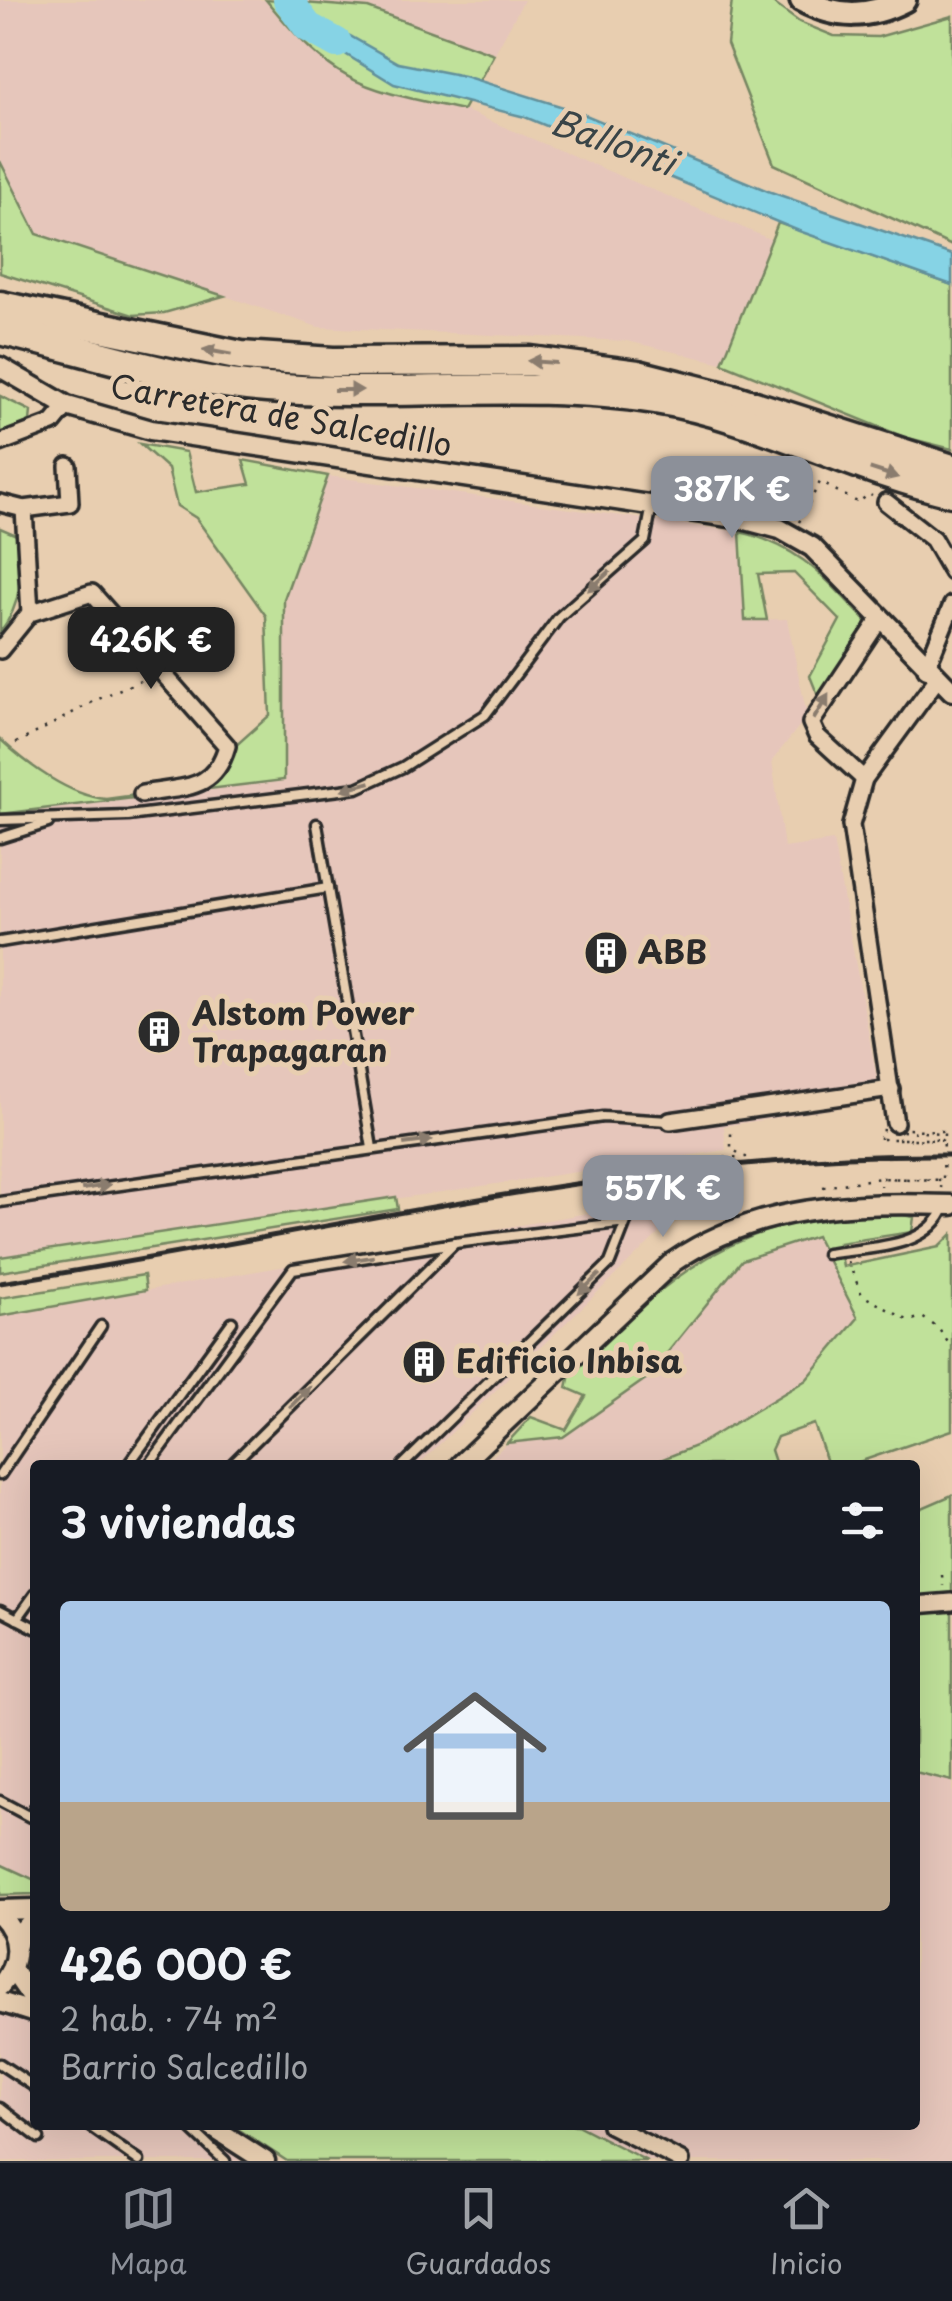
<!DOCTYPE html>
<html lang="es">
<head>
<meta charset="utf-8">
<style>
  :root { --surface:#171b24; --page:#242831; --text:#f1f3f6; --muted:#9ea1a6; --line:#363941; --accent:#8c9099 }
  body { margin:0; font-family:"Playpen Sans",sans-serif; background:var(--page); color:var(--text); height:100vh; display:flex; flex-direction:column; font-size:38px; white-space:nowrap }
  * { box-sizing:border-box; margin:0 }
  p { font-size:32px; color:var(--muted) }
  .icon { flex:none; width:55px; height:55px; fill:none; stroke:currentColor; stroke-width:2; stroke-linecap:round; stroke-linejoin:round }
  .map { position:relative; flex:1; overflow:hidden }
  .panel { position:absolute; left:30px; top:1460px; width:890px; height:670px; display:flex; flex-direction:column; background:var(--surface); border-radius:10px; box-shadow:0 10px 40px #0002 }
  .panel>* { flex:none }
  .price { position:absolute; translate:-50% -85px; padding:0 22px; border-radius:20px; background:var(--accent); color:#fff; font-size:32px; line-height:65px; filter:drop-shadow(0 2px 5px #0008) }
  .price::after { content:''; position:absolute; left:50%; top:60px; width:30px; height:22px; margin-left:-15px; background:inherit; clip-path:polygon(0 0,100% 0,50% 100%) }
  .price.current { background:#222; color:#fff }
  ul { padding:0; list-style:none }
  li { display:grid; align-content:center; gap:20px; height:530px; padding:0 30px }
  li span { display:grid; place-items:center; height:310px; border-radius:10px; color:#555 }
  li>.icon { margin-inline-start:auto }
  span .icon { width:180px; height:180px; fill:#fffc; stroke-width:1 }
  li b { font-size:42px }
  h2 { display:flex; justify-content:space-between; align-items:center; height:120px; padding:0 30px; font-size:42px }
  .tab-bar { display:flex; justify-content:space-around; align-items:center; height:140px; border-top:2px solid var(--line); background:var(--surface); font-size:28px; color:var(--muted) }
  .tab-bar a { display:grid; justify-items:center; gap:5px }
  .tab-bar .current { color:var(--accent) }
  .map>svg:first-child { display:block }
  .built { fill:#e6c6bb }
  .green { fill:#c0e19a; stroke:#768662; stroke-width:2.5 }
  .water { fill:#86d3e5; stroke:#62909b; stroke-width:2.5 }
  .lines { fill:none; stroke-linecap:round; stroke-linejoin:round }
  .river { stroke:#86d3e5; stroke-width:30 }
  .service-casing { stroke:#2b2b2b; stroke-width:15 }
  .minor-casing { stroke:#2b2b2b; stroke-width:22 }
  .tertiary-casing { stroke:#2b2b2b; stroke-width:25 }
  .primary-casing { stroke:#2b2b2b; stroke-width:30 }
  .motorway-casing { stroke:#2b2b2b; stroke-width:35 }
  .path { stroke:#2b2b2b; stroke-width:2.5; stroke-dasharray:2.5 8; stroke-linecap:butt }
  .service { stroke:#e8ceb0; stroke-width:8 }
  .minor { stroke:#e8ceb0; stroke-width:15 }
  .tertiary { stroke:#e8ceb0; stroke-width:18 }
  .primary { stroke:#e8ceb0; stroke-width:22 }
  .motorway { stroke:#e8ceb0; stroke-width:28 }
  .rail { stroke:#2b2b2b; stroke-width:5 }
  .path-bridge { stroke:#2b2b2b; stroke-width:2.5; stroke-dasharray:2.5 8; stroke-linecap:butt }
  .oneway { fill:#8a7c6e }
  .labels { text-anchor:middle; stroke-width:10; stroke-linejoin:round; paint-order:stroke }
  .street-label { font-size:32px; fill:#2b2b2b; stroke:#e8ceb0 }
  .poi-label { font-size:32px; font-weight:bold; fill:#2b2b2b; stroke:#e8ceb0; text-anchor:start }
  .water-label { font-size:35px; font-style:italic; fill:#394447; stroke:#e8ceb0 }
</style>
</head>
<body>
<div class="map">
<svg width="952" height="2161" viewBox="0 0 952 2161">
  <rect width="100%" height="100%" fill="#e8ceb0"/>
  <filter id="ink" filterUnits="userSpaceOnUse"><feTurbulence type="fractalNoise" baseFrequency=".01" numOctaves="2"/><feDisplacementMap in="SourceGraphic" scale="20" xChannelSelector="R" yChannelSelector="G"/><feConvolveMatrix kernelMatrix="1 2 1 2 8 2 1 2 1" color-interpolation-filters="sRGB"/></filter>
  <g filter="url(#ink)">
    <g class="built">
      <polygon points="0,0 524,0 464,110 772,240 722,363 627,341 318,327 37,234 0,161"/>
      <polygon points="328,476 740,532 745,620 787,619 807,716 772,761 784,848 833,841 881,1101 724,1126 726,1150 0,1257 0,814 284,780 284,599"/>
      <polygon points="679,1197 677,1216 418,1465 35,1465 35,1894 0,1895 0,1316"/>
      <polygon points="816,1236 858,1318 806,1380 698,1445 648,1465 484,1465 507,1443 563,1437 647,1378 742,1260"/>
      <polygon points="915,1772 952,1781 952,2161 647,2161 577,2125 915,2125"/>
      <polygon points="0,2013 35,2024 35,2125 188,2125 242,2161 0,2161"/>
    </g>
    <g class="green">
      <path d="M 266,0 L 368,8 L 494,54 L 463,110 C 357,87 337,86 266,0 Z"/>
      <polygon points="732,0 769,0 799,22 834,36 878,37 952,16 952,246 774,164 727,44"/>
      <polygon points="0,161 37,234 224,296 164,313 133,315 0,273"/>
      <polygon points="778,223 952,285 952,449 904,437 722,363"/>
      <polygon points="0,396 31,411 30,421 0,435"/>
      <path d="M 140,444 L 186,452 L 196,492 L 250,484 L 243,460 L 328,476 L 284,599 L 284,780 L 0,814 L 0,739 C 27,764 69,796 106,799 L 210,785 L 226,769 L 233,748 L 270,715 L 266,616 L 196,518 L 177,506 L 168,469 Z"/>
      <path d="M 0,528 L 19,536 C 21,573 24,602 0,632 Z"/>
      <path d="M 740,532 C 802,546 827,581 869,624 L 818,696 L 810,676 L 840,620 L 794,573 L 758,574 L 767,620 L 745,620 Z"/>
      <polygon points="396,1197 398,1209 0,1272 0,1257"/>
      <path d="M 902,1215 L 914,1217 L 912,1232 L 839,1243 L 843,1267 L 939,1247 L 952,1234 L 952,1430 L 850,1465 L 828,1465 L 814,1424 L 777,1437 L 771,1450 L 776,1465 L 648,1465 L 698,1445 L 806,1380 L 858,1318 L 816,1236 L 742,1260 L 647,1378 L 563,1437 L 507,1443 L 531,1417 L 566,1430 L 586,1396 L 567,1388 L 570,1374 C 650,1297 704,1238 818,1218 C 845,1213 875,1216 902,1215 Z"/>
      <polygon points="144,1275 146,1290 0,1316 0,1298"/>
      <polygon points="952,1495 952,1597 915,1599 915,1511"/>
      <polygon points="952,1611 952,1781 915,1772 915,1613"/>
      <polygon points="0,1864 35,1880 35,1894 0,1895"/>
      <polygon points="232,2125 577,2125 647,2161 287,2161"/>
    </g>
    <polygon class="water" points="301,18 350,36 398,63 464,76 576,111 768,191 952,255 952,285 799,231 525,117 394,84 329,44"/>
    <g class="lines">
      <polyline class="river" points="288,0 308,27 337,43"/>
      <defs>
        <g id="service">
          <polyline points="0,820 128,816 357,788 403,767 485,715 559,617 645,541 652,505"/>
          <polyline points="317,824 372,1148"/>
          <polyline points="0,838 48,823"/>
          <polyline points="0,942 328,888"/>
          <polyline points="0,1202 603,1117 669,1121"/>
          <path d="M 827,1254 C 867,1247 929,1250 945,1206"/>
          <polyline points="128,1465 232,1322"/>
          <polyline points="149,1465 293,1269 455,1243"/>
          <polyline points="231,1465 455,1243 626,1222 610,1263 403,1465"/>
          <polyline points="0,1475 101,1326"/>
          <polyline points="0,1610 35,1628"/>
          <polyline points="17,1619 35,1594"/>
          <polyline points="0,1801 30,1817 35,1807"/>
          <polyline points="0,2064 35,2087"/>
          <polyline points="0,2108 39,2138"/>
          <polyline points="88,2125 139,2161"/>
          <polyline points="187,2125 225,2161"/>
        </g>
        <g id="minor">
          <polyline points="0,443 53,423 67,406"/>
          <polyline points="886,502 933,539 952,572"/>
          <polyline points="0,503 24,509 70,503 68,466"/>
          <polyline points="24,509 30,613"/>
          <path d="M 0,650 L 30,613 L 92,593 L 227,746 C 214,792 184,786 142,794"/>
          <polyline points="926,669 952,605"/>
          <polyline points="864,779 817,736 811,723 880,619"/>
          <polyline points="670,1121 891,1089"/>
          <polyline points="895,1123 851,825 864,779 937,679"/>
          <polyline points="915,1605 952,1602"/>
          <polyline points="610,2125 681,2161"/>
        </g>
        <g id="tertiary">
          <polyline points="0,367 67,406 151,430 742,519 780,529 812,547 952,691"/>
          <path d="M 460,1465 L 673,1262 C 758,1204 852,1202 952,1205"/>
          <polyline points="0,1910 35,1909"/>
          <path d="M 0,1915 C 21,1937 20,1963 0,1986"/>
          <polyline points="16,1948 20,1934 35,1918"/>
          <polyline points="12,1969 35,2002"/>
          <polyline points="0,2002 35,2013"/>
          <polyline points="209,2125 265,2161"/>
        </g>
        <path id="primary" d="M 802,0 C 838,19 869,18 904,0"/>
        <g id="motorway">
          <polyline points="0,306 241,356 333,362 531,361 638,375 736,400 952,469"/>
          <path d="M 0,330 C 90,351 174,381 267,388 C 395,398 527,379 655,399 C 757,415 851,469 952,492"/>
        </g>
      </defs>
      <use href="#service" class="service-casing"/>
      <use href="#minor" class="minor-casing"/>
      <use href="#tertiary" class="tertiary-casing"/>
      <use href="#primary" class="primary-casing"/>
      <use href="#motorway" class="motorway-casing"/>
      <g class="path">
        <polyline points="799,522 820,482 859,503 868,494 872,496"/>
        <path d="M 16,743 C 60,722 98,695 144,680"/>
        <polyline points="898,1139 942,1140 942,1131 908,1129"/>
        <polyline points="713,1158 746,1157 731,1149 731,1127"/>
        <polyline points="823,1187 880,1178 942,1180 941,1188"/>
        <polyline points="848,1262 862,1295 909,1321 922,1317 938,1328 952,1348"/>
        <polyline points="942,1575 943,1586"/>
      </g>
      <use href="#service" class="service"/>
      <use href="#minor" class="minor"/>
      <use href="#tertiary" class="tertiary"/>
      <use href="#primary" class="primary"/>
      <use href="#motorway" class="motorway"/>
      <path class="rail" d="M 0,1283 C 316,1235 631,1152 952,1155"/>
      <g class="path-bridge">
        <polyline points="880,1139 880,1130 944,1133 943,1180 881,1178 881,1186"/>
        <polyline points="882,1139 943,1139"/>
      </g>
    </g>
    <defs><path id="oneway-solid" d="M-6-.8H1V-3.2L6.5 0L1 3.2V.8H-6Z" transform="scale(2.5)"/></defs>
    <g class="oneway">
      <use href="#oneway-solid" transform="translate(217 352) rotate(-170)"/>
      <use href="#oneway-solid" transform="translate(542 362) rotate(-176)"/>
      <use href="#oneway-solid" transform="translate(348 390)"/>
      <use href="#oneway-solid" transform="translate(884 473) rotate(18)"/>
      <use href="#oneway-solid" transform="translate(599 581) rotate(138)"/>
      <use href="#oneway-solid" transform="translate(821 707) rotate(-59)"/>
      <use href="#oneway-solid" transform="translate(356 786) rotate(165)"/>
      <use href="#oneway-solid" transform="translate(418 1142) rotate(-8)"/>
      <use href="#oneway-solid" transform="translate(96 1187) rotate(-9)"/>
      <use href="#oneway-solid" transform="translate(359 1259) rotate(171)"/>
      <use href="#oneway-solid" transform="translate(589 1284) rotate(136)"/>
      <use href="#oneway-solid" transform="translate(300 1397) rotate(-45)"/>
    </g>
  </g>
  <defs>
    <symbol id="building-disc" viewBox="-11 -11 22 22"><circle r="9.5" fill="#2b2b2b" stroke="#e8ceb0"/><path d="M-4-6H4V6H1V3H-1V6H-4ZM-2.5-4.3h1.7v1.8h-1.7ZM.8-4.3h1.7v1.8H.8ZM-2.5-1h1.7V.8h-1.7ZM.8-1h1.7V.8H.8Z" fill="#fff"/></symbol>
  </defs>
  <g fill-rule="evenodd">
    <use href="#building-disc" x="581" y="928" width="50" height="50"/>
    <use href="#building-disc" x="134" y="1007" width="50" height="50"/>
    <use href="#building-disc" x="399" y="1337" width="50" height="50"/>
  </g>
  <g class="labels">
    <g class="street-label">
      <text transform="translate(281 416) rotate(10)" y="11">Carretera de Salcedillo</text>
    </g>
    <g class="poi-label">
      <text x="638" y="964">ABB</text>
      <text x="192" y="1025">Alstom Power<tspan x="192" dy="37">Trapagaran</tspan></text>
      <text x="456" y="1373">Edificio Inbisa</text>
    </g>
    <g class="water-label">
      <text transform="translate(613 143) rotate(20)" y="12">Ballonti</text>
    </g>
  </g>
</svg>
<b class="price" style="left:732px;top:541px">387K €</b>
<b class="price current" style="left:151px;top:692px">426K €</b>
<b class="price" style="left:663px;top:1240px">557K €</b>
<section class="panel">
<h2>3 viviendas<svg class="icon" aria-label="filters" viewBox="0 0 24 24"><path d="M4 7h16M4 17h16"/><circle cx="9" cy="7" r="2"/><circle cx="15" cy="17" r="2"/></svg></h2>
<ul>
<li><span style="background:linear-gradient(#a9c7e8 65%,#b9a48a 0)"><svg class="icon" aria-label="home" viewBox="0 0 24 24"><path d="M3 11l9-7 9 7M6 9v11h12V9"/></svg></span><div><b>426 000 €</b><p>2 hab. · 74 m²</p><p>Barrio Salcedillo</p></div></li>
</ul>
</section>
</div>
<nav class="tab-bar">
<a class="current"><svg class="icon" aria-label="map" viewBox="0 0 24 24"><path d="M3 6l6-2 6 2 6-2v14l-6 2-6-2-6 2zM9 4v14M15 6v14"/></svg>Mapa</a>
<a><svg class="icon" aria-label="saved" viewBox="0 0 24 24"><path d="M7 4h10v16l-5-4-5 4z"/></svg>Guardados</a>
<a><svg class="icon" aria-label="home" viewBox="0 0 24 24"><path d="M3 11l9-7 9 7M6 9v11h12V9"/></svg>Inicio</a>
</nav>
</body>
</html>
